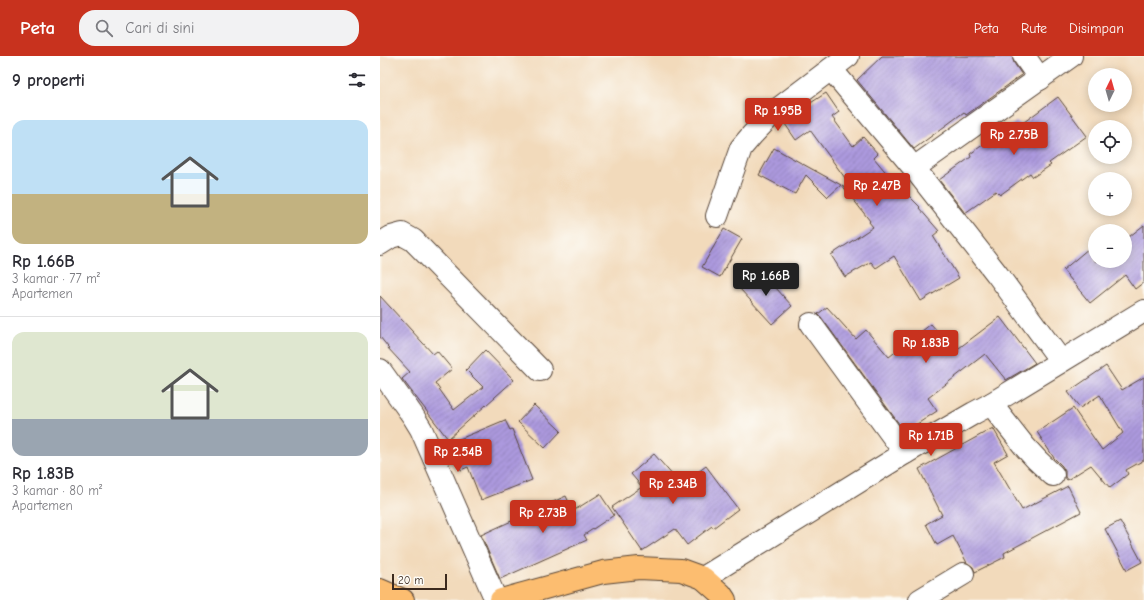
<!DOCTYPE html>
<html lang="id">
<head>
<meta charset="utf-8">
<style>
  :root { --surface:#fff; --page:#f2f2f3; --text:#2b2b33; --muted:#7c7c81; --line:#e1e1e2; --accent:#c8321e }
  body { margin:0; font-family:"Comic Neue",sans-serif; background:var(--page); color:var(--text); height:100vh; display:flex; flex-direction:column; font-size:15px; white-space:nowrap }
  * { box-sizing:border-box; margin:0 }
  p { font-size:13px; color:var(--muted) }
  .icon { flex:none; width:22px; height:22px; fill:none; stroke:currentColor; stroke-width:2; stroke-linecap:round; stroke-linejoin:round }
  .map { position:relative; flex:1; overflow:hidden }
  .panel { display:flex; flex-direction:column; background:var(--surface); width:380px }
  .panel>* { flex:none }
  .needle { width:26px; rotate:5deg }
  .fabs { position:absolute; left:708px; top:12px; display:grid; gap:8px }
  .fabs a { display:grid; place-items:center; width:44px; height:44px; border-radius:50%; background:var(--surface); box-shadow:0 2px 10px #0003; font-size:20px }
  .scale { position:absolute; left:12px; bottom:10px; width:55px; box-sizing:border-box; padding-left:4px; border:2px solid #3b2a1e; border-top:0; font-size:11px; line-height:14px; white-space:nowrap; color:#3b2a1e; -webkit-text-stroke:3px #fdfcf7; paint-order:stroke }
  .price { position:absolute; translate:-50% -34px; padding:0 9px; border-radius:4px; background:var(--accent); color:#fff; font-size:13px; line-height:26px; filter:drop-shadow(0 1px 2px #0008) }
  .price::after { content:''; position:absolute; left:50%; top:24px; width:12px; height:9px; margin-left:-6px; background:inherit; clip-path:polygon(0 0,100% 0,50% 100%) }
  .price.selected { background:#222; color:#fff }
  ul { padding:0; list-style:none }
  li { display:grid; align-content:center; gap:8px; height:212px; padding:0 12px }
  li+li { border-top:1px solid var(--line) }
  li span { display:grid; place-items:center; height:124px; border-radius:12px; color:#555 }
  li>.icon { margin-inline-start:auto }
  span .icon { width:72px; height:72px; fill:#fffc; stroke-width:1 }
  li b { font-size:17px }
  h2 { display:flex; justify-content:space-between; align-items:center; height:48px; padding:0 12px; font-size:17px }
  header { display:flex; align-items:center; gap:24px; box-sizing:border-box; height:56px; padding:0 20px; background:var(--accent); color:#fff }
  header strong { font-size:19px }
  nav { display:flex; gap:22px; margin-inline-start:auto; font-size:14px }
  .search { width:280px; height:36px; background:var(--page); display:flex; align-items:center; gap:10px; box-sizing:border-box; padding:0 14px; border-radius:16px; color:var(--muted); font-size:15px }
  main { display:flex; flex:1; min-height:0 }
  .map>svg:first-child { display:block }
  .building { fill:url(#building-hatch) }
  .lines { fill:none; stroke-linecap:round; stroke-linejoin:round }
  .minor-casing { stroke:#564436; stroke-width:24 }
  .major-casing { stroke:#564436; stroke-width:24 }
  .minor { stroke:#fff; stroke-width:22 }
  .major { stroke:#fcbd6f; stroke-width:22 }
</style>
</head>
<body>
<header>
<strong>Peta</strong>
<div class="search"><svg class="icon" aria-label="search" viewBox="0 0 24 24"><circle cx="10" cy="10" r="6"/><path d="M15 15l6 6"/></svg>Cari di sini</div>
<nav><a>Peta</a><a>Rute</a><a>Disimpan</a></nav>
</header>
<main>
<section class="panel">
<h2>9 properti<svg class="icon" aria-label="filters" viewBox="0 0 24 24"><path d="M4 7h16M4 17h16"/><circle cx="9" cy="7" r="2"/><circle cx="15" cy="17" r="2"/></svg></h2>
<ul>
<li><span style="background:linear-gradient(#bfe0f5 60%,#c2b280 0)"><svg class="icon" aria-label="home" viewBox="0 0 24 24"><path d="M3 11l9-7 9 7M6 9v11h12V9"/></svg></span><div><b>Rp 1.66B</b><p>3 kamar · 77 m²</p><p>Apartemen</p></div></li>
<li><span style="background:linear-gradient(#dfe7d0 70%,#9aa5b1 0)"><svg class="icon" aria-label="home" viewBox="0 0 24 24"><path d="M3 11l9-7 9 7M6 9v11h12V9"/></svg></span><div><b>Rp 1.83B</b><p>3 kamar · 80 m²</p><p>Apartemen</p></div></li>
</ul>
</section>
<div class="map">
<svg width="764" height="544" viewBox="0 0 764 544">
  <defs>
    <pattern id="building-hatch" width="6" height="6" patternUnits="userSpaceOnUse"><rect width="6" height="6" fill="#ac99de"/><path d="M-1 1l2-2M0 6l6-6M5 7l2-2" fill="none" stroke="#8d7db3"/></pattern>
  </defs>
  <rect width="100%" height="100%" fill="#fdfcf7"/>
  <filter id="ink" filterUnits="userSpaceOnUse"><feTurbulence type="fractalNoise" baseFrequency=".025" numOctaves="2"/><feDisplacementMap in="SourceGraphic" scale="8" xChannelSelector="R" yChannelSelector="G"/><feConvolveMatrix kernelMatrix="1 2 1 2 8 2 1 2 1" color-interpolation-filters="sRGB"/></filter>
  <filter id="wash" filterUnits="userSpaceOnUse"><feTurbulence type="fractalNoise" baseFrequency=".012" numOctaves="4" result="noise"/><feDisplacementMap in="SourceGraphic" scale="16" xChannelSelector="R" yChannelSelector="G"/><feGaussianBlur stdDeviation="0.9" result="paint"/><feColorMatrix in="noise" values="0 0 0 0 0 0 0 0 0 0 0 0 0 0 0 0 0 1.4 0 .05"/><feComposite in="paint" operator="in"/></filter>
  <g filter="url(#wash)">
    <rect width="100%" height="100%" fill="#f2dabb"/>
    <g id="blocks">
      <g class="building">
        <polygon points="502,0 632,0 634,7 642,19 586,59 584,56 534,93 477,24"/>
        <polygon points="446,37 459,56 452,61 473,90 483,81 498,98 494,102 523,137 525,135 530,141 540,151 539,152 559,175 553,180 579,222 541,245 514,200 496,212 491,206 465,221 451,199 493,171 489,166 490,165 462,129 476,137 430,74 416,84 403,65"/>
        <polygon points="678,41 707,80 669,107 671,109 653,121 650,117 620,139 616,135 585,157 559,124 591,101 590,98 614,81 615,82 637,65 640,69"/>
        <polygon points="394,92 430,112 461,129 448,141 426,119 415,138 379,119"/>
        <polygon points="764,169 764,226 755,233 745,219 710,247 683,214 709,192 715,199 715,205 745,205 745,184"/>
        <polygon points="344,173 362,183 340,221 322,211"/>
        <polygon points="380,214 412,250 392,268 360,233"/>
        <polygon points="0,240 53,298 57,295 72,313 55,327 74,354 103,331 86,314 105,294 134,324 68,383 22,323 30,316 7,291 8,291 0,281"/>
        <polygon points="447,251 476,283 486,274 509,301 551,268 575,295 620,261 655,307 626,324 605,298 548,342 557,355 525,376 441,261 438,258"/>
        <polygon points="726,310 742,334 764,321 764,404 746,414 748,418 730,432 711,409 687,424 685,421 685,415 682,410 674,402 657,376 693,352 722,394 743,377 720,339 700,352 688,336"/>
        <polygon points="154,349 181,375 165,392 138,366"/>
        <polygon points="125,364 130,374 132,373 152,424 101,444 88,411 81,414 70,387"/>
        <polygon points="613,372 628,398 614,406 642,454 688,430 701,456 624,497 625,501 595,516 593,511 587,507 573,480 557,489 546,468 562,459 539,413"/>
        <polygon points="274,398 301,429 326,410 358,453 333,472 332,470 307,489 295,473 262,495 232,451 262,431 251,418"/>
        <polygon points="220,438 234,459 204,479 207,484 120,523 101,479 186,440 193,455"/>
        <polygon points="740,465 762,506 747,514 725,473"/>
      </g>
    </g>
  </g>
  <g filter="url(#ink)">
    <use href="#blocks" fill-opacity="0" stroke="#564436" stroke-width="1"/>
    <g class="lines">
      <defs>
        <g id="minor">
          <polyline points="644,0 660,23"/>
          <polyline points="451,13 534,112 617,218 681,305"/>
          <polyline points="534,112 691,0"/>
          <polyline points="337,160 361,92 372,79 394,56 468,0"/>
          <polyline points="0,188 11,181 22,178 33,184 160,314"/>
          <polyline points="431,268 525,397"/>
          <polyline points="0,314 33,360 41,373 116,544"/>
          <polyline points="611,348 645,391 657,404 673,419"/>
          <polyline points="323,522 525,397 594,357 611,348 764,255"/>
          <polyline points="540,544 583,518"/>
        </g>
        <g id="major">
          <polyline points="0,534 23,544"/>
          <polyline points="121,544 223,516 259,512 301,514 323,522 341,538 345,544"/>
        </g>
      </defs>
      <use href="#minor" class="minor-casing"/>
      <use href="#major" class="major-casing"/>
      <use href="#minor" class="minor"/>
      <use href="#major" class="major"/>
    </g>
  </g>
</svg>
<div class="fabs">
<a><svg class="needle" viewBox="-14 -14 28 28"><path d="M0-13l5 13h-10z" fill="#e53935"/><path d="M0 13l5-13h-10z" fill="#7c7c81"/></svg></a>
<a><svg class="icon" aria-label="locate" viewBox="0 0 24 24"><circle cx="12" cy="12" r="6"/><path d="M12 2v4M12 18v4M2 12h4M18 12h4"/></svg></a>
<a>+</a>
<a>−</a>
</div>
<div class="scale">20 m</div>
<b class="price" style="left:398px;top:76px">Rp 1.95B</b>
<b class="price" style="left:634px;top:100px">Rp 2.75B</b>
<b class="price" style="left:497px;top:151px">Rp 2.47B</b>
<b class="price selected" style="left:386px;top:241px">Rp 1.66B</b>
<b class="price" style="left:546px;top:308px">Rp 1.83B</b>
<b class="price" style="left:551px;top:401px">Rp 1.71B</b>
<b class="price" style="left:78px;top:417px">Rp 2.54B</b>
<b class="price" style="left:293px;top:449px">Rp 2.34B</b>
<b class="price" style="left:163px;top:478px">Rp 2.73B</b>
</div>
</main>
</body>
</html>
